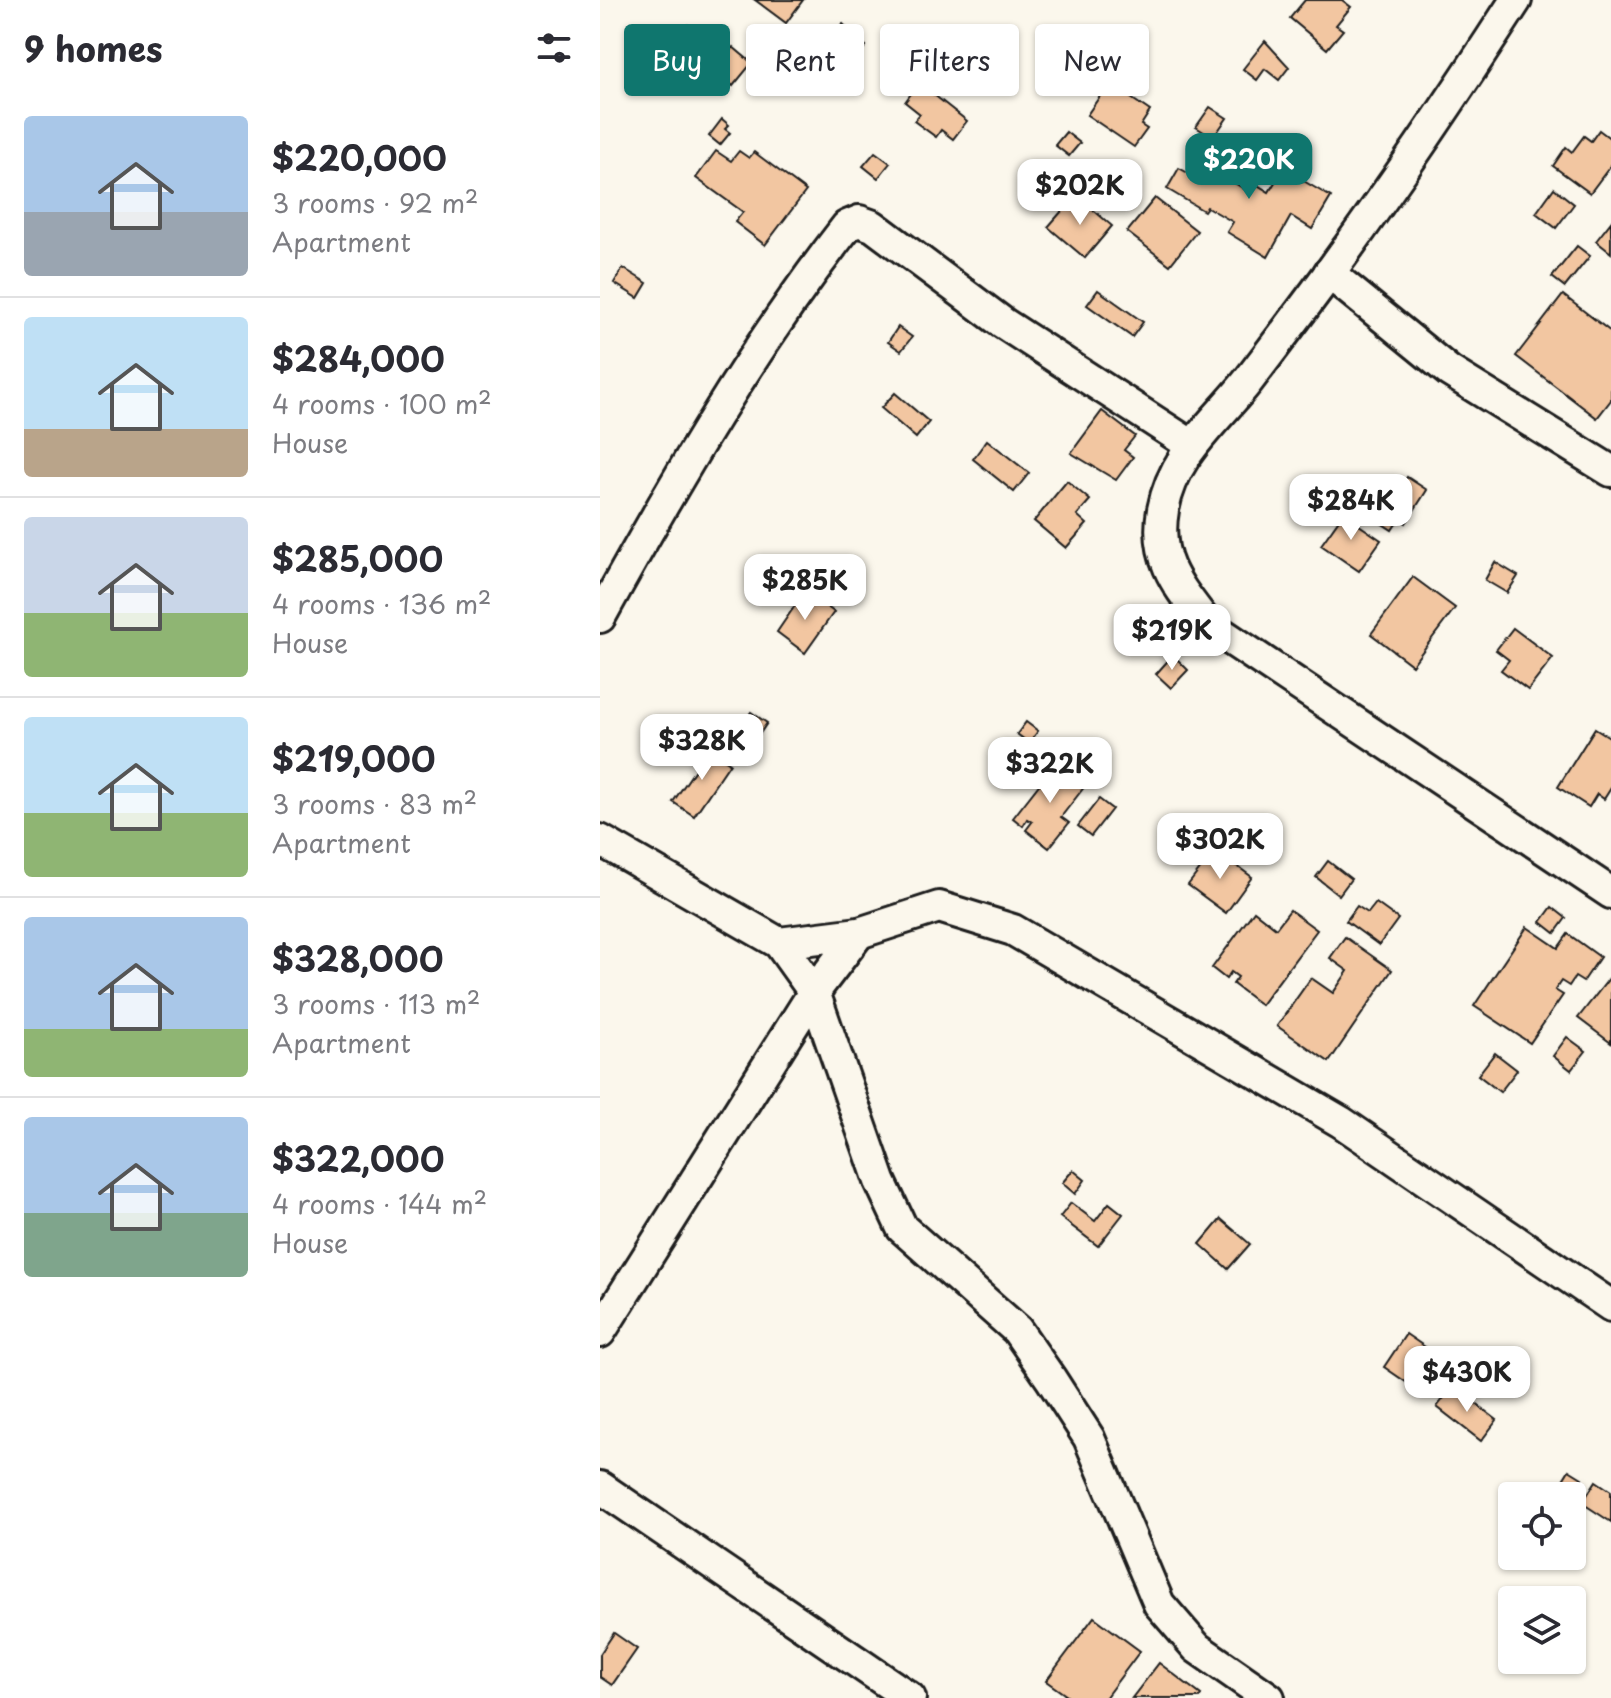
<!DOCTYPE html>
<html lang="en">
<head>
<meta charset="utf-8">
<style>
  :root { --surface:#fff; --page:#f7f7f7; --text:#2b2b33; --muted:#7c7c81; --line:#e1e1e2; --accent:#0f766e }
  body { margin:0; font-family:"Playpen Sans",sans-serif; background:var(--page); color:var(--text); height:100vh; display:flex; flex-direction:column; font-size:30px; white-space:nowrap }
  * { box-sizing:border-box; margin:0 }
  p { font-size:26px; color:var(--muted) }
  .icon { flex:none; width:44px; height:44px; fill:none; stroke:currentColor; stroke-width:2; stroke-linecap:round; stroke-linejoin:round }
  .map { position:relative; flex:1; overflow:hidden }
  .side { display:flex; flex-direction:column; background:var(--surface); width:600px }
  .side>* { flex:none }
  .guide { position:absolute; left:24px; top:24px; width:760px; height:72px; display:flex; gap:16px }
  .fabs { position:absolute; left:898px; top:1482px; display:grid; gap:16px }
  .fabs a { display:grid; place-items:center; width:88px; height:88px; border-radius:8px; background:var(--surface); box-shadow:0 2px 6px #0004; font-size:40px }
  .price { position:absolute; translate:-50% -68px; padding:0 18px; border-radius:16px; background:#fff; color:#222; font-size:26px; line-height:52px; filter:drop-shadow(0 2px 4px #0008) }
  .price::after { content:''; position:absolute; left:50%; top:48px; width:24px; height:18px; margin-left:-12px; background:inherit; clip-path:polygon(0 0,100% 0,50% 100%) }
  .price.selected { background:var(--accent); color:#fff }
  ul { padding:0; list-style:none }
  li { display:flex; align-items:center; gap:24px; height:200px; padding:0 24px }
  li+li { border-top:2px solid var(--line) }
  li span { display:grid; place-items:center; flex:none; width:224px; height:160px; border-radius:8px; color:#555 }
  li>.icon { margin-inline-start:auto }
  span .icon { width:96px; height:96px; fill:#fffc; stroke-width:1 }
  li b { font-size:34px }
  h2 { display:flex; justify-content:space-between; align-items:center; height:96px; padding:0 24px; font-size:34px }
  .pill { padding:0 28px; border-radius:8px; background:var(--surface); box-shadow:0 2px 6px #0004; font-size:28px; line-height:72px }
  .pill.selected { background:var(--accent); color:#fff }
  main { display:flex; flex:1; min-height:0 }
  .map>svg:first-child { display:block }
  .building { fill:#f2c6a1; stroke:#1c1c1c; stroke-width:2 }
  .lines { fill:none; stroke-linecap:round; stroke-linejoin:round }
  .minor-casing { stroke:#1c1c1c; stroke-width:36 }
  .minor { stroke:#fbf7ec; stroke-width:30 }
</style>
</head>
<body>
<main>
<section class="side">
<h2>9 homes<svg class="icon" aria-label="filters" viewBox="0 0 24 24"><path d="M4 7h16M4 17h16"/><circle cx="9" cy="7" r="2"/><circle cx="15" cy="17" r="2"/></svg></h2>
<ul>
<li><span style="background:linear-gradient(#a9c7e8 60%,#9aa5b1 0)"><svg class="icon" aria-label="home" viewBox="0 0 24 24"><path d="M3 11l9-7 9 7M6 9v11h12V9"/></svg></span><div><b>$220,000</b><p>3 rooms · 92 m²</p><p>Apartment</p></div></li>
<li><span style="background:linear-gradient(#bfe0f5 70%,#b9a48a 0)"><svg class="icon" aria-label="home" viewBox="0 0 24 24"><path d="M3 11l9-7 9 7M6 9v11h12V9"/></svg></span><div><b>$284,000</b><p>4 rooms · 100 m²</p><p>House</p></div></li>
<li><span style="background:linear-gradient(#c9d6e8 60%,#8fb573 0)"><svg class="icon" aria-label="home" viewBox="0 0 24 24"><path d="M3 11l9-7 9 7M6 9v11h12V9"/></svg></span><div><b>$285,000</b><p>4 rooms · 136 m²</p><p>House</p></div></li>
<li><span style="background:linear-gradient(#bfe0f5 60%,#8fb573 0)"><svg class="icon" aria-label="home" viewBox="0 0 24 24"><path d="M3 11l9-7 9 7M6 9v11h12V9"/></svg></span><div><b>$219,000</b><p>3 rooms · 83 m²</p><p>Apartment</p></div></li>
<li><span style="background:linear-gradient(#a9c7e8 70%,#8fb573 0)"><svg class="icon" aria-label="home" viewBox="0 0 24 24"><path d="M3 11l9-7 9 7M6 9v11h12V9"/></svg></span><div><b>$328,000</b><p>3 rooms · 113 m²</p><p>Apartment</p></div></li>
<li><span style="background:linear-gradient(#a9c7e8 60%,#7fa58c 0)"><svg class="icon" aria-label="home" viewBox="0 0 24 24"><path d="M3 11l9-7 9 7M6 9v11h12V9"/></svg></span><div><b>$322,000</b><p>4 rooms · 144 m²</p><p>House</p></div></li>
</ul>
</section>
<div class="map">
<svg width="1011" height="1698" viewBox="0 0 1011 1698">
  <rect width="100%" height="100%" fill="#fbf7ec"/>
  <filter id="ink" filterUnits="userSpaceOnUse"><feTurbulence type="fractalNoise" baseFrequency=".0125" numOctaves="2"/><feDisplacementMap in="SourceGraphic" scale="16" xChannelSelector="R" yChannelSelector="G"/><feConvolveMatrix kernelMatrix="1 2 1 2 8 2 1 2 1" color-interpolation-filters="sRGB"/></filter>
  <g filter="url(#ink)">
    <g class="building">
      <polygon points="155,0 203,0 186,23"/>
      <polygon points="705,0 742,0 751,7 736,25 743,30 727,49 690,18"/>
      <polygon points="243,24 266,46 245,68 222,46"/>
      <polygon points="88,25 104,38 80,67 64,54"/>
      <polygon points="665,41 689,67 679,80 665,69 657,80 643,69"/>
      <polygon points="133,47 152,63 133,86 114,70"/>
      <polygon points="319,83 367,121 353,139 341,130 336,137 314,121 320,114 305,102"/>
      <polygon points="509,83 550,111 541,125 547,129 534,147 487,115"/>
      <polygon points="610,107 627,118 613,138 596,127"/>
      <polygon points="122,119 129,125 125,129 130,133 120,145 109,136"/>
      <polygon points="999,130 1011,139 1011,165 990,193 953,166 966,147 972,152 984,136 991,141"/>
      <polygon points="466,132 480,143 469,156 455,145"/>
      <polygon points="603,148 632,165 625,177 646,190 651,181 669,192 683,169 731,197 712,229 691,216 668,257 627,232 633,222 607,207 604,211 567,189 579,168 588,173"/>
      <polygon points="116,151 131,161 139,151 149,158 154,152 206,191 165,245 135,222 143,212 96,178"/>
      <polygon points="275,152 290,163 278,178 263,166"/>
      <polygon points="954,188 974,204 956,228 936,213"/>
      <polygon points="476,195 512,226 485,258 448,227"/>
      <polygon points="555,198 597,231 570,265 527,232"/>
      <polygon points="1011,222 1011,253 996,241"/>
      <polygon points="977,246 990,256 965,287 952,277"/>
      <polygon points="23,268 47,283 38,298 14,283"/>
      <polygon points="498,290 543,322 532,337 487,305"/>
      <polygon points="963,295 1011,332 1011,400 997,418 916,356"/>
      <polygon points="298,327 312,337 301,351 288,342"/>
      <polygon points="295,393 329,422 316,438 281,408"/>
      <polygon points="502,411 535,436 524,450 533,457 516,480 471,453"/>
      <polygon points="387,440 429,473 414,492 373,459"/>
      <polygon points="788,477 802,486 807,477 827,490 806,523 800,518 792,530 752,504 764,484 778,493"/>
      <polygon points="467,481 490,500 477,515 487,524 466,548 434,521"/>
      <polygon points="743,514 781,540 759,571 721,545"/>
      <polygon points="895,562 918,576 907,593 885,580"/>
      <polygon points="813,577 855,608 812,665 771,634"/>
      <polygon points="205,591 234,612 205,653 177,632"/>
      <polygon points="913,628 953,658 928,690 901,670 909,660 896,650"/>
      <polygon points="573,655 588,670 571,688 556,674"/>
      <polygon points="151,712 167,723 148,751 132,740"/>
      <polygon points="426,722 438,731 429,743 417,734"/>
      <polygon points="995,728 1011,738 1011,788 1004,799 997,794 989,807 958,787"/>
      <polygon points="109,749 130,763 94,816 73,802"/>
      <polygon points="456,763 485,786 461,817 469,823 449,848 426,830 432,822 427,819 423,826 413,818"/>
      <polygon points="499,799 512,809 491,836 478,826"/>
      <polygon points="622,817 633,827 624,836 613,826"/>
      <polygon points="615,850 652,877 626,913 588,885"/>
      <polygon points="728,861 751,879 739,895 716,877"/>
      <polygon points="776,903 798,919 779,945 746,921 757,906 768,913"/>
      <polygon points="952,907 966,918 955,933 941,922"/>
      <polygon points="690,910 717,930 661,1005 633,984 638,977 631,972 626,979 612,968 654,911 676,928"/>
      <polygon points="927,927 958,948 968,934 1000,957 983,982 975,977 969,986 961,981 955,990 963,995 930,1043 874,1006"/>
      <polygon points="745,937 792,970 729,1062 677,1026 711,978 733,993 748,971 730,958"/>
      <polygon points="1011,976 1011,1043 978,1018"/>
      <polygon points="967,1037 986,1051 971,1070 953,1056"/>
      <polygon points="895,1053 917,1070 900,1092 878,1075"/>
      <polygon points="473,1170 485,1180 475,1194 462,1183"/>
      <polygon points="471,1203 495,1221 509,1203 523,1214 498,1246 460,1217"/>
      <polygon points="621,1219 650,1244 628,1269 600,1244"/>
      <polygon points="806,1334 844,1360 822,1393 784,1367"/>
      <polygon points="853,1386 897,1420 881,1441 837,1407"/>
      <polygon points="969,1470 982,1478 971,1496 958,1488"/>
      <polygon points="996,1481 1011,1491 1011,1522 982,1503"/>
      <polygon points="494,1617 540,1651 505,1698 470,1698 446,1681"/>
      <polygon points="14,1633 37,1649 12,1685 0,1677 0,1654"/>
      <polygon points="559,1663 601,1695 599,1698 532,1698"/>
    </g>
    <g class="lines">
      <defs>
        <g id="minor">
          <path d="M 916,0 C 856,93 794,185 728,275 C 702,310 675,346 648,381 C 615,423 573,454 563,510 C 554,560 579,587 606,623 L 1011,893"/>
          <polyline points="729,273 849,371 1011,471"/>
          <path d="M 0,617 C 75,481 152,348 247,226 L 259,221 L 273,226 L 403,323 L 591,445"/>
          <polyline points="0,840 179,943 214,992 280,1181 302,1228 417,1330 451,1379 489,1438 559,1604 597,1648 669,1698"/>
          <polyline points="179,943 259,933 339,907 413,930 741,1122 1011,1306"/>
          <polyline points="0,1332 214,992 259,933"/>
          <polyline points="0,1487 310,1698"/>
        </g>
      </defs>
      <use href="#minor" class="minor-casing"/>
      <use href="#minor" class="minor"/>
    </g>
  </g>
</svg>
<div class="fabs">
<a><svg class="icon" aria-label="locate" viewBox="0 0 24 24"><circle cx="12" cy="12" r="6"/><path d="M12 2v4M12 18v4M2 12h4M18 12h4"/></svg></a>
<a><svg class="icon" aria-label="layers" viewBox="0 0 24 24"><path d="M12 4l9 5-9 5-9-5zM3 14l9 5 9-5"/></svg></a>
</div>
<b class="price selected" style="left:649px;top:201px">$220K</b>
<b class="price" style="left:480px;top:227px">$202K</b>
<b class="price" style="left:751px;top:542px">$284K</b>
<b class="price" style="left:205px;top:622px">$285K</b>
<b class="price" style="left:572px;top:672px">$219K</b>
<b class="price" style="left:102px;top:782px">$328K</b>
<b class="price" style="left:450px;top:805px">$322K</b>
<b class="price" style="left:620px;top:881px">$302K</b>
<b class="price" style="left:867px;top:1414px">$430K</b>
<div class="guide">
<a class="pill selected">Buy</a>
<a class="pill">Rent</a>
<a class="pill">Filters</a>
<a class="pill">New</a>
</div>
</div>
</main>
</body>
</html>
